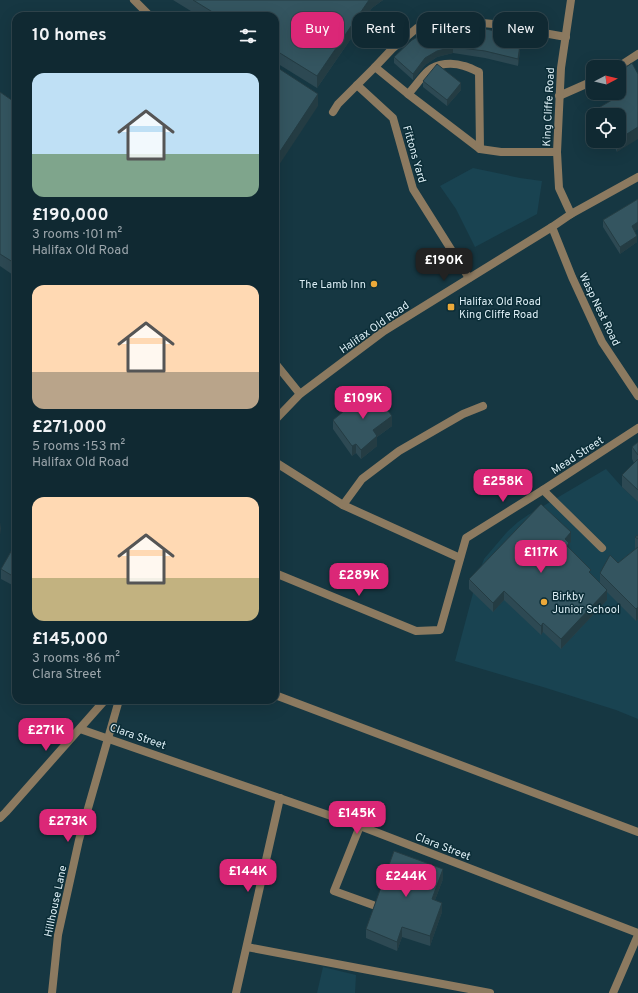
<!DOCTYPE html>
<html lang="en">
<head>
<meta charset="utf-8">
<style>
  :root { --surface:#102932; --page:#19313a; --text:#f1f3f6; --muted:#9ca6ac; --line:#30454d; --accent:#db2777 }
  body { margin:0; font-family:Overpass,sans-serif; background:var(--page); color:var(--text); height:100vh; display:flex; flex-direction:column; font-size:15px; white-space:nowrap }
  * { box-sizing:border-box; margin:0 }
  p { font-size:13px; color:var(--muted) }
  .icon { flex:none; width:22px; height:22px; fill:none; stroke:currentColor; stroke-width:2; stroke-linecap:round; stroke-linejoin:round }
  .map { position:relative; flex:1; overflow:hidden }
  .side { position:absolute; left:12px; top:12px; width:267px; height:692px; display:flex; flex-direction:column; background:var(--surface); border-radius:12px; box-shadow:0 4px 16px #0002,0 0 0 1px var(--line) }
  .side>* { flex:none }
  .top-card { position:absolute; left:291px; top:12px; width:287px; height:36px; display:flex; gap:8px }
  .needle { width:26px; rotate:83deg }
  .controls { position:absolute; left:586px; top:60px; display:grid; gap:8px }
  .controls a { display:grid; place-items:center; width:40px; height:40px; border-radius:8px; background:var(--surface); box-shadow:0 4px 16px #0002,0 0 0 1px var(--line); font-size:20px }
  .price { position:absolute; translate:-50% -34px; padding:0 9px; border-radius:8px; background:var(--accent); color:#fff; font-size:13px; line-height:26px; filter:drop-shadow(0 1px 2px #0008) }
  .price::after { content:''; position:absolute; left:50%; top:24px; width:12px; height:9px; margin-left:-6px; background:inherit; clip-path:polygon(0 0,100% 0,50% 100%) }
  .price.active { background:#222; color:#fff }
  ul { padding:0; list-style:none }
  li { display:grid; align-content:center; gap:8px; height:212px; padding:0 20px }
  li span { display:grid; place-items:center; height:124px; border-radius:12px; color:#555 }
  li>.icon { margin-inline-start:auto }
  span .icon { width:72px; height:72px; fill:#fffc; stroke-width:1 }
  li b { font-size:17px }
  h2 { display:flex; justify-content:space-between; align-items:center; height:48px; padding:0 20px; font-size:17px }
  .chip { padding:0 14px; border-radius:12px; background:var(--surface); box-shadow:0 4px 16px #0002,0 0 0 1px var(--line); font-size:14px; line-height:36px }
  .chip.active { background:var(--accent); color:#fff }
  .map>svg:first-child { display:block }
  .built { fill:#194351 }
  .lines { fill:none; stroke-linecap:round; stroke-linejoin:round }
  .service { stroke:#8c7a60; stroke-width:8 }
  .minor { stroke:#8c7a60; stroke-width:8 }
  .tertiary { stroke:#8c7a60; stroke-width:8 }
  .wall { fill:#2d4953 }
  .shaded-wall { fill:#243c43 }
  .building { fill:#345560; stroke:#243c43 }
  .poi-dot { fill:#eba93a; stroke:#0b2d37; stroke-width:1.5 }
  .labels { text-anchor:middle; stroke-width:3; stroke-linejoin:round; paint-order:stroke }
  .street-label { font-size:11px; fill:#dbedf4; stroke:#0b2d37 }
  .poi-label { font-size:11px; fill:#dbedf4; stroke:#0b2d37; text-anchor:start }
</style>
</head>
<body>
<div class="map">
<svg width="638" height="993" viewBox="0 0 638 993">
  <rect width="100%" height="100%" fill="#163742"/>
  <g class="built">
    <polygon points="473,168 520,178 542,181 537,214 475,247 456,209 440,186"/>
    <polygon points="606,469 622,487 638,502 638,719 616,710 543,687 455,661 477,578 484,559 507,532 518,522 528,515"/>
    <polygon points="323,967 356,975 355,993 317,993"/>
  </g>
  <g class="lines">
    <g class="service">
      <polyline points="375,67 408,94 480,149 501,152 557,152"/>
      <polyline points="618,67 638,54"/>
      <polyline points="357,85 393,118 413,189 469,278"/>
      <path d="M 408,94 C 415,87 421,77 428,71 C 437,63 453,62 464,66 C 469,67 474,70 479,72 L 480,149"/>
      <polyline points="559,96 593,81"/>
      <polyline points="275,462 343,505 460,558"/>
      <polyline points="543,490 602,548"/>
      <polyline points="343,505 362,479 399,451 463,414 483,406"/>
      <polyline points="275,695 638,832"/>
      <polyline points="360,826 334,891 373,905"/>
      <polyline points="247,947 490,993"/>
      <polyline points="613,993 638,935"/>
    </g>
    <g class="minor">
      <polyline points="134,0 150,16"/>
      <polyline points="571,0 561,68 557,152 559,188 571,214"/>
      <polyline points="333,112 338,104 375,67 392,49 417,28 434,22 450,20 493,24 566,37"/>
      <polyline points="552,227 572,277 602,342 638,396"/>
      <polyline points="275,363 300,394"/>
      <polyline points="275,573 416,631 440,630 466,538 543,490 638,428"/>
      <polyline points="80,729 360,826 638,933"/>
      <polyline points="52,993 58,935 79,840 119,700"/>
      <polyline points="236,993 280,798"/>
    </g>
    <g class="tertiary">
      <polyline points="275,420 300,394 384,331 552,227 571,214 638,177"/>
      <polyline points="0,818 6,812 105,700"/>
    </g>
  </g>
  <g class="wall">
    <polygon points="173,0 383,0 372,8 317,88 275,62 275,16 199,16"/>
    <polygon points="412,40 521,43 518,66 485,58 453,53 437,57 425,65 413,80 394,63 394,57"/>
    <polygon points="632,63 617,152 612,141 619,141 619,115 600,115 600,107 619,96 617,93 619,93 619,72"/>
    <polygon points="423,81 461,90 447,106 423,87"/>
    <polygon points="0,92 16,103 16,277 0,266"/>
    <polygon points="638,199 638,229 634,231 637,242 620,254 603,227 603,220"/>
    <polygon points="333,420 392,426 377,437 377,446 361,459 356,453 352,456 333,429"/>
    <polygon points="638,442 638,502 622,487 622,475 634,463 632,459 632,447"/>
    <polygon points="638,535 638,619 636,621 607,592 607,600 561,649 543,632 541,635 504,600 493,612 469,589 469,579 571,542 569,544 569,549 591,575 600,584 600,573 618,563 635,549 635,537"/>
    <polygon points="16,550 16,587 1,579 1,569"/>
    <polygon points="443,879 435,900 442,912 430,946 402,937 397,951 366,938 366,929"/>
  </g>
  <g class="shaded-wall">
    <polygon points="369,0 383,0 372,8 317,88 317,76"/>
    <polygon points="521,37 521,43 518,66 518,59"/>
    <polygon points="453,47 453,53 437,57 425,65 413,80 413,74 425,58 437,51"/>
    <polygon points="461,83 461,90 447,106 447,100"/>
    <polygon points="318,94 318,106 275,171 275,159"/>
    <polygon points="638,127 638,139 617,152 617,141 619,141 619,139"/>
    <polygon points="638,222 638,229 632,233 632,226"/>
    <polygon points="637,236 637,242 620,254 620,247"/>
    <polygon points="392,416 392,426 377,437 377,446 361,459 361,450 373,430"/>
    <polygon points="356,444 356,453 352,456 352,446"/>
    <polygon points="1,522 1,529 0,535 0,528"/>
    <polygon points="571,532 571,542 569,544 569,553 567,556 565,539"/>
    <polygon points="607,590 607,600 561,649 561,639"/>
    <polygon points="504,591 504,600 493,612 493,603"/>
    <polygon points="638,607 638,619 636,621 636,609"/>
    <polygon points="543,623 543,632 541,635 541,626"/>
    <polygon points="443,869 443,879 432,908 432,899"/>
    <polygon points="442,903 442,912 430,946 430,936"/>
    <polygon points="402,927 402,937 397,951 397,942"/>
  </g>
  <g class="building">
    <polygon points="193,0 369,0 317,76 275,50 275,16 219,16"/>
    <polygon points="450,24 473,26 521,37 518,59 485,51 453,47 437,51 425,58 413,74 394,57 412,40 431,29"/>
    <polygon points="632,63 638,74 638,127 619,139 619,115 604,115 600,107 624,93 619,84 619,72"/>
    <polygon points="437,64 461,83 447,100 423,81"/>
    <polygon points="275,66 318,94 275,159"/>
    <polygon points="0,92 16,103 16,264 0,254"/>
    <polygon points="638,199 638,222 632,226 637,236 620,247 603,220"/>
    <polygon points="371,389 392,416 373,430 377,436 361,450 356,444 352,446 333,420"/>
    <polygon points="638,442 638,455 632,447"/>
    <polygon points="638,459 638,490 622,475"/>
    <polygon points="541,504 571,532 565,539 569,543 567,546 591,570 589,572 607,590 561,639 543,623 541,626 504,591 493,603 469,579"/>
    <polygon points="638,535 638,539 635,537"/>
    <polygon points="638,547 638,607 636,609 600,573 610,555 618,563"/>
    <polygon points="13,548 16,550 16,578 1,569"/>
    <polygon points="394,851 443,869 432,899 442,903 430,936 402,927 397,942 366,929"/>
  </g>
  <g class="poi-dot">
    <circle cx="374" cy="284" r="4"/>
    <rect x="447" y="303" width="8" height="8" rx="2"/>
    <circle cx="544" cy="602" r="4"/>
  </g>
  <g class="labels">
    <g class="street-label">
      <text transform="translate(548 107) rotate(-87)" y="4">King Cliffe Road</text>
      <text transform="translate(415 154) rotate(74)" y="4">Fittons Yard</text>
      <text transform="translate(600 309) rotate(64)" y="4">Wasp Nest Road</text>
      <text transform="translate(374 327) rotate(-35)" y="4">Halifax Old Road</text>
      <text transform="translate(577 455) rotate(-33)" y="4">Mead Street</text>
      <text transform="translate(138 736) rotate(19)" y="4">Clara Street</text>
      <text transform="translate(443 846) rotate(21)" y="4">Clara Street</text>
      <text transform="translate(55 901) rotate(-78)" y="4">Hillhouse Lane</text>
    </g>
    <g class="poi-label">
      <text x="366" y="288" text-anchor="end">The Lamb Inn</text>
      <text x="459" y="305">Halifax Old Road<tspan x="459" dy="13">King Cliffe Road</tspan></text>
      <text x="552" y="600">Birkby<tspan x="552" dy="13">Junior School</tspan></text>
    </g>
  </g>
</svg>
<div class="controls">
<a><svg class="needle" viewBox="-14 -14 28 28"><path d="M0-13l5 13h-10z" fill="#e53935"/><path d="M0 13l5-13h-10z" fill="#9ca6ac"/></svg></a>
<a><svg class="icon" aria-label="locate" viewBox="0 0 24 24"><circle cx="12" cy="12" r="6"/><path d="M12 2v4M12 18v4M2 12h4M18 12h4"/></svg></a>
</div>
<b class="price active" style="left:444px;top:282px">£190K</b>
<b class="price" style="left:363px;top:420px">£109K</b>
<b class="price" style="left:503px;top:503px">£258K</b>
<b class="price" style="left:541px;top:574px">£117K</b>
<b class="price" style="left:359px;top:597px">£289K</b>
<b class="price" style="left:46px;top:752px">£271K</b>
<b class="price" style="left:357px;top:835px">£145K</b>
<b class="price" style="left:68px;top:843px">£273K</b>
<b class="price" style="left:248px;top:893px">£144K</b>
<b class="price" style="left:406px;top:898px">£244K</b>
<div class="top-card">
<a class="chip active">Buy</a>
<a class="chip">Rent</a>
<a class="chip">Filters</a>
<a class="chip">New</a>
</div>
<section class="side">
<h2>10 homes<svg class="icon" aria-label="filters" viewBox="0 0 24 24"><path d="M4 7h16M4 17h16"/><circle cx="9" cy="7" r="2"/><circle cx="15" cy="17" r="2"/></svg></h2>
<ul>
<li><span style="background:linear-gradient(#bfe0f5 65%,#7fa58c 0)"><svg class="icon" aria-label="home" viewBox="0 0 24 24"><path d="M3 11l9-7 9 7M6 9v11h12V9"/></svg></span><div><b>£190,000</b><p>3 rooms · 101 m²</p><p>Halifax Old Road</p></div></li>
<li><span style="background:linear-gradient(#ffd9b3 70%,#b9a48a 0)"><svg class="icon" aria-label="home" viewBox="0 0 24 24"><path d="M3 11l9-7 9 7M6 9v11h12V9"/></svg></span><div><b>£271,000</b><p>5 rooms · 153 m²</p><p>Halifax Old Road</p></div></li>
<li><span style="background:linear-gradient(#ffd9b3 65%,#c2b280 0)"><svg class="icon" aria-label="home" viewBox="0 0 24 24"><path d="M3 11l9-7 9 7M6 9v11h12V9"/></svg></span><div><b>£145,000</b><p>3 rooms · 86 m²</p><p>Clara Street</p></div></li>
</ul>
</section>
</div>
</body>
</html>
